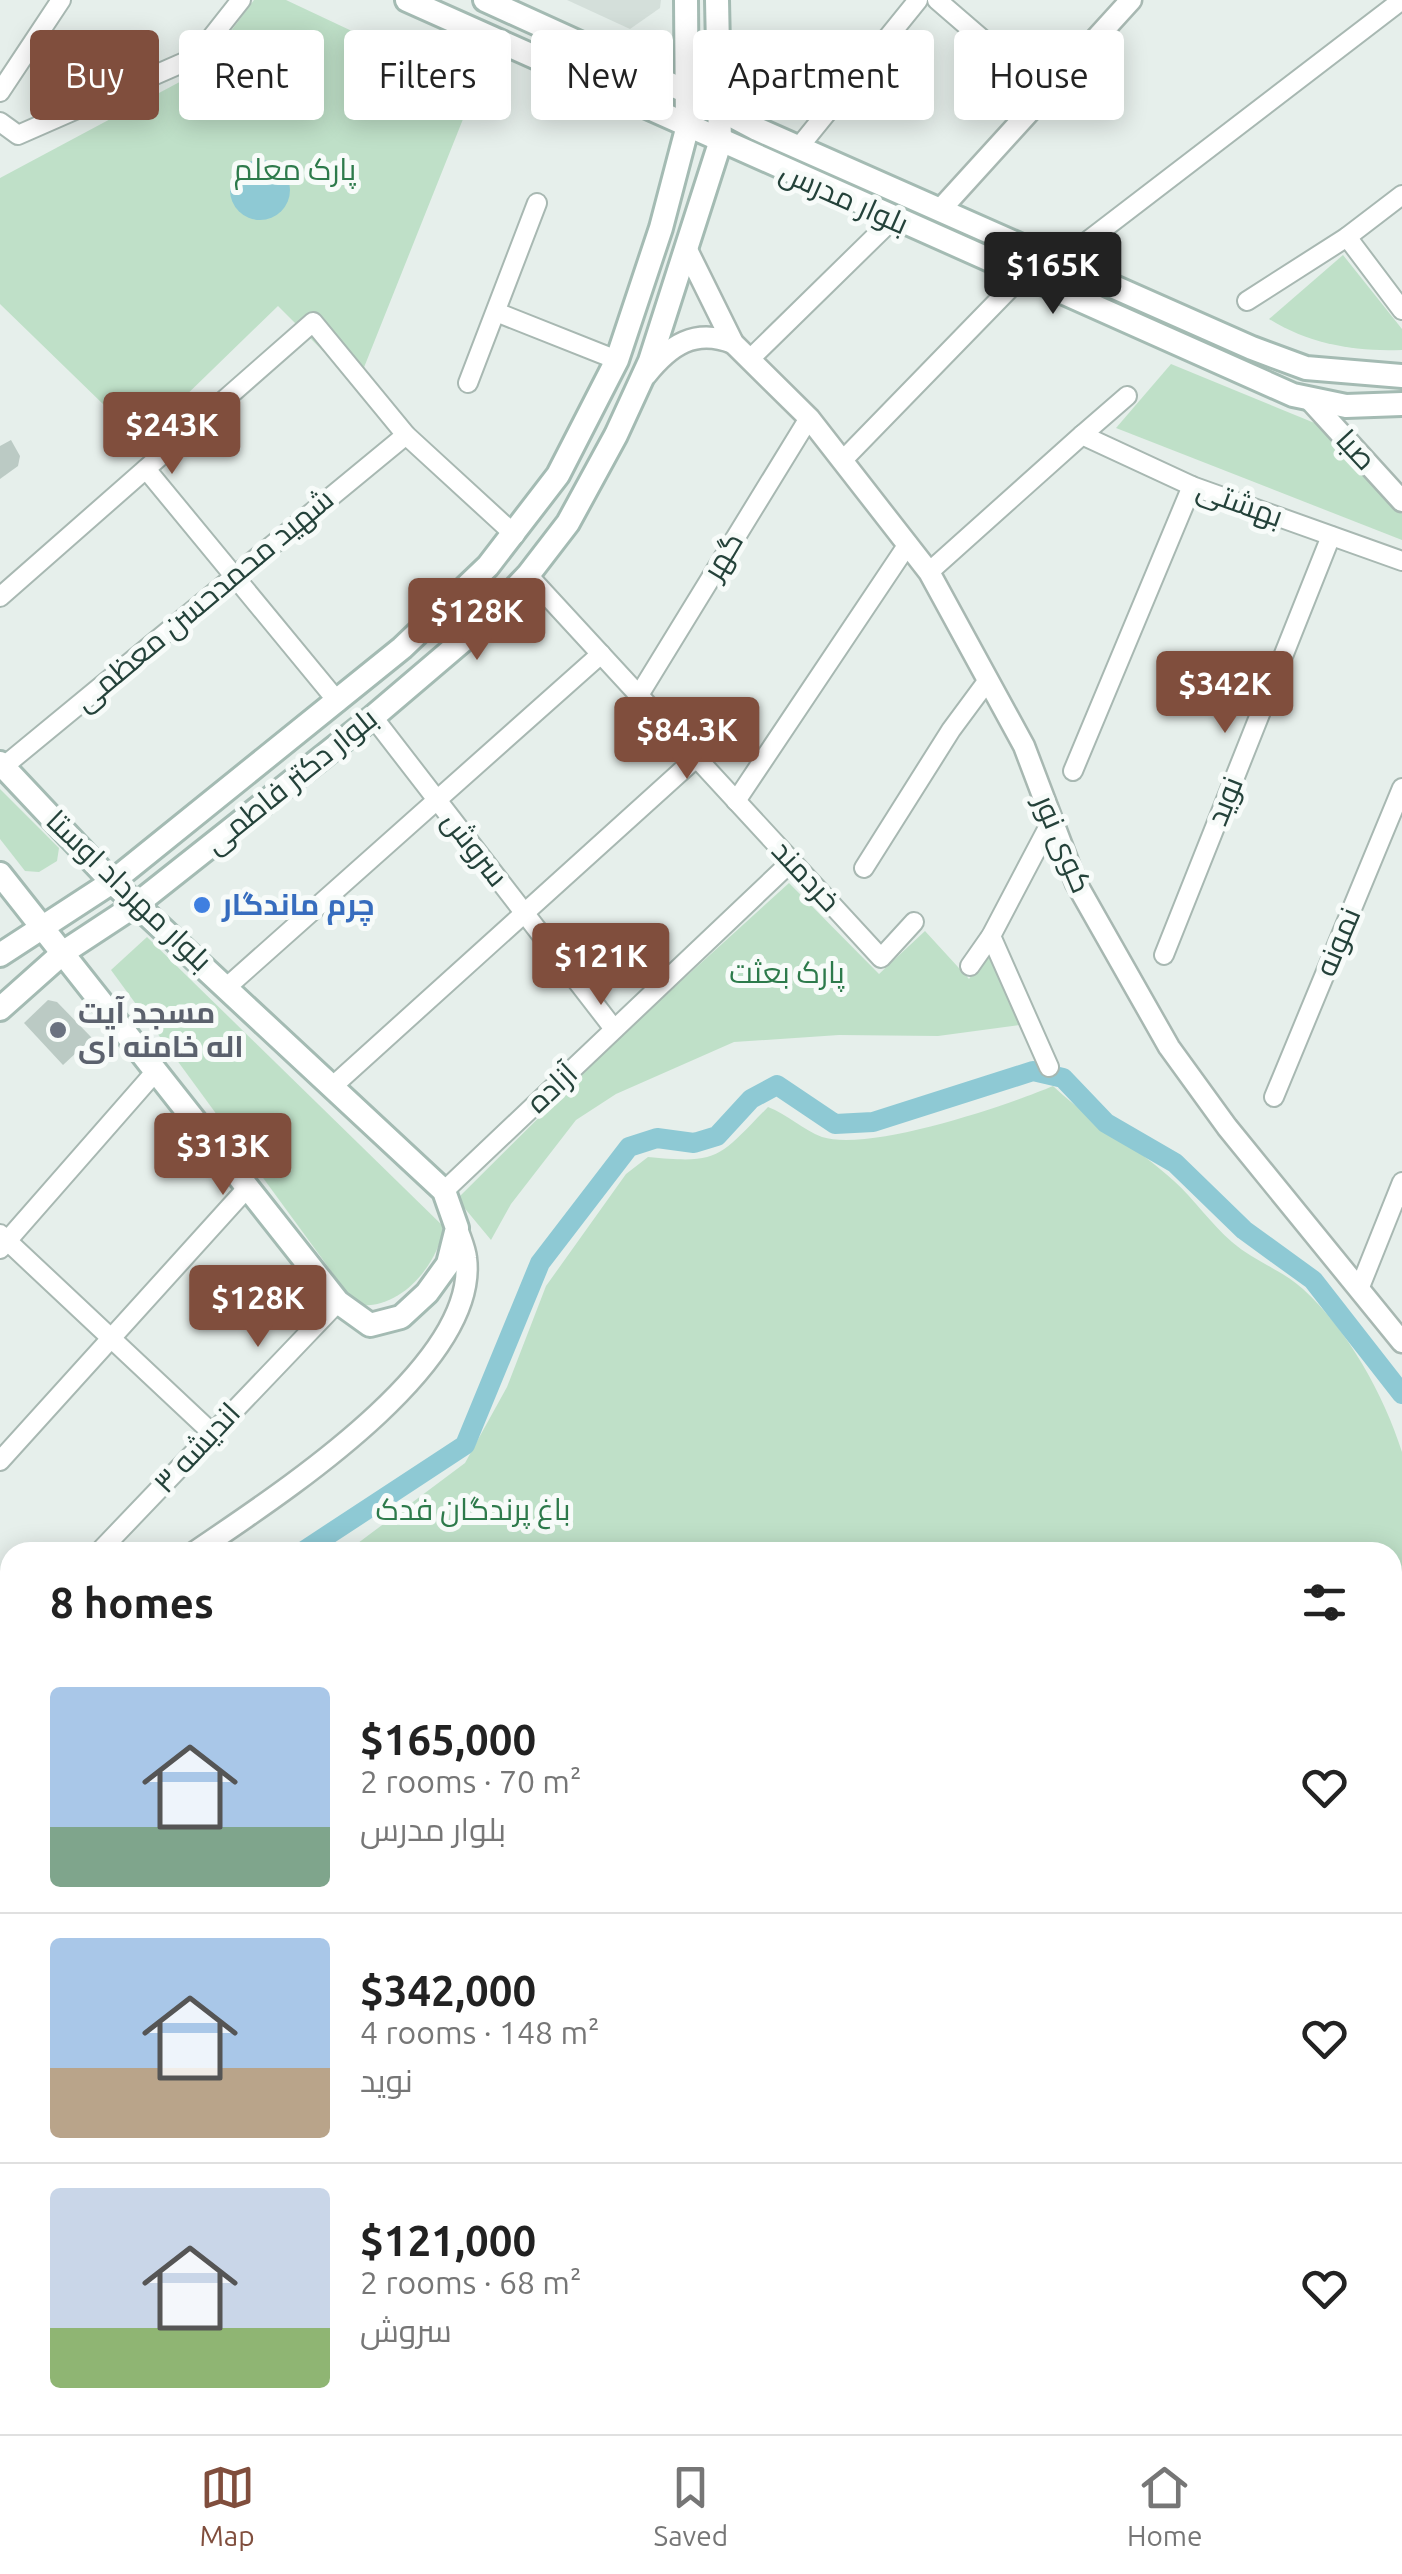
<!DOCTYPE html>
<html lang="en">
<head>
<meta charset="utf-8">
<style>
  :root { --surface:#fff; --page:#f6f6f6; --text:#222; --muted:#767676; --line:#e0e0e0; --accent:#804e3d }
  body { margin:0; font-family:Ubuntu,Cairo,sans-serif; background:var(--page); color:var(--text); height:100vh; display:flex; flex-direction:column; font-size:38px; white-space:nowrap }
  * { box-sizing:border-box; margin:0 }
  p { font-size:32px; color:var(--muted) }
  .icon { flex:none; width:55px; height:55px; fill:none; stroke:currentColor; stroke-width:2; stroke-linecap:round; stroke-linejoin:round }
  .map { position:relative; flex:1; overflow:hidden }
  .drawer { position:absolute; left:0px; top:1542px; width:1402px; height:892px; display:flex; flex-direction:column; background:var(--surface); border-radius:30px 30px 0 0; box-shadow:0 5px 25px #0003 }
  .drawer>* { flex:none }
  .top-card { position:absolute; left:30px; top:30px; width:1342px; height:90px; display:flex; gap:20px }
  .price { position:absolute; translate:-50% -85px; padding:0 22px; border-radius:10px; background:var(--accent); color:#fff; font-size:32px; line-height:65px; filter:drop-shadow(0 2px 5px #0008) }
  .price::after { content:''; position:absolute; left:50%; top:60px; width:30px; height:22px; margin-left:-15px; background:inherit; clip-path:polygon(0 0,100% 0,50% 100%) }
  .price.current { background:#222; color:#fff }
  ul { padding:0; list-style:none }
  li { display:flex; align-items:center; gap:30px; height:250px; padding:0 50px }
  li+li { border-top:2px solid var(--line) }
  li span { display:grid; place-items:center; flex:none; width:280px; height:200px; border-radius:10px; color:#555 }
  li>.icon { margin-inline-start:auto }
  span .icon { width:120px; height:120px; fill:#fffc; stroke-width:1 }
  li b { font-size:42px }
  h2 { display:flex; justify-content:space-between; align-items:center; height:120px; padding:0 50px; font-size:42px }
  .pill { padding:0 35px; border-radius:10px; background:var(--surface); box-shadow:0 5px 25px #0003; font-size:35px; line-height:90px }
  .pill.current { background:var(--accent); color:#fff }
  .menu { display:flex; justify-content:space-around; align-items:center; height:140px; border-top:2px solid var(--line); background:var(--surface); font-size:28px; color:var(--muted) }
  .menu a { display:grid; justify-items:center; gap:5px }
  .menu .current { color:var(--accent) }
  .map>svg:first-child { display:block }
  .built { fill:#d4dfda }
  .green { fill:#bfe0c8 }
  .water { fill:#8ec9d4 }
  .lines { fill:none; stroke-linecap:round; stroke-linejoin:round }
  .canal { stroke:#8ec9d4; stroke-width:20 }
  .building { fill:#bbcac4 }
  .minor-casing { stroke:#a8b8b2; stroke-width:22 }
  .tertiary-casing { stroke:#a8b8b2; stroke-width:25 }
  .secondary-casing { stroke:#a4bbb3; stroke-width:28 }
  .minor { stroke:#fff; stroke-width:18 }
  .tertiary { stroke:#fff; stroke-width:20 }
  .secondary { stroke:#fff; stroke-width:22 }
  .shop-dot { fill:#3f7fe0; stroke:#f7fbf9; stroke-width:4 }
  .worship-dot { fill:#6b7280; stroke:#f7fbf9; stroke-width:4 }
  .labels { text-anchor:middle; stroke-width:10; stroke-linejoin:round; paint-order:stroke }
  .park-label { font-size:30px; fill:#2d7a4b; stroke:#f7fbf9 }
  .street-label { font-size:30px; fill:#24423a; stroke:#f7fbf9 }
  .shop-label { font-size:30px; font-weight:bold; fill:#366cbe; stroke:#f7fbf9; text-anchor:start }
  .worship-label { font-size:30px; font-weight:bold; fill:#5b616d; stroke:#f7fbf9; text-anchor:start }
</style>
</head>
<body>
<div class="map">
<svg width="1402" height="2434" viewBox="0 0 1402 2434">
  <rect width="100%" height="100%" fill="#e6efeb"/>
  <polygon class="built" points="567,0 661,0 660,8 630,29"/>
  <g class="green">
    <polygon points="254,0 286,0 475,89 357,385 278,306 140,440 0,304 0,178 202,70"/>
    <path d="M 1343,255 L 1402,329 L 1402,350 C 1355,352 1309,344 1269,319 Z"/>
    <polygon points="1171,364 1317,424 1402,514 1402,540 1116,428"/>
    <polygon points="0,789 59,848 57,861 39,872 25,871 0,839"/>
    <polygon points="789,883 879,974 925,931 969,979 990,950 1019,1025 938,1036 839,1035 734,1042 616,1094 576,1120 511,1204 491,1240 457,1199 625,1032"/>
    <path d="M 147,937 L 444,1227 C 437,1266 400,1311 356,1305 L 111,970 Z"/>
    <path d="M 1053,1086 C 1092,1123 1137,1147 1174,1181 C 1195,1200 1211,1224 1232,1242 C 1254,1261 1282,1270 1303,1289 C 1348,1330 1384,1395 1402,1452 L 1402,1858 L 1393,1862 L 1392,1552 L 346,1552 L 465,1463 L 507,1387 L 546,1286 L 626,1174 L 648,1157 C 720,1164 718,1158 768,1107 C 787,1114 803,1130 822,1137 C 870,1152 1006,1106 1053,1086 Z"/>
    <polygon points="10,1759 10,2367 0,2363 0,1764"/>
    <path d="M 172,2425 L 236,2425 C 214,2434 196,2434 172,2425 Z"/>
  </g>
  <g class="water">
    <circle cx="260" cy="190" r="30"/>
    <polygon points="1402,1867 1402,2036 1393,2047 1393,1870"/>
    <polygon points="322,2425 614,2425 601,2434 303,2434"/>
  </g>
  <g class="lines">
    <g class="canal">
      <polyline points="302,1552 465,1445 540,1263 629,1147 657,1138 694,1143 717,1136 751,1099 777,1085 835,1124 873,1122 1033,1071 1063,1078 1106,1123 1175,1163 1244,1230 1313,1280 1402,1394"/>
      <polyline points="0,1785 10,1774"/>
    </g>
  </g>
  <g class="building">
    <polygon points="11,440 20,456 18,466 0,479 0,446"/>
    <polygon points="48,1000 57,1002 92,1038 63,1065 24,1023"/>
  </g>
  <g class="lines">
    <defs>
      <g id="minor">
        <polyline points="937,0 1046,94"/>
        <polyline points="0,92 61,0"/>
        <polyline points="0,122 18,135 196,57 241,0"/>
        <polyline points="799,147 918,0"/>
        <polyline points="1347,237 1402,310"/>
        <polyline points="1059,263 1402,0"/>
        <polyline points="1247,301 1347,237 1402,195"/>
        <polyline points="496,312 617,360"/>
        <polyline points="750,359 892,220"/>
        <polyline points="468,383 537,203"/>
        <polyline points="1082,435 1127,396"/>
        <polyline points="843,460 1023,275"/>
        <polyline points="146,469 338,702"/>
        <polyline points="929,572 1082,435 1192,486 1402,561"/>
        <polyline points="528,575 881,958 914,922"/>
        <polyline points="0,597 313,322 406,435 515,535"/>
        <polyline points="639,695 809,418"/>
        <polyline points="373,717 614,1029"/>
        <polyline points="3,767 406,435"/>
        <polyline points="1073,771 1192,486"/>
        <polyline points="736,801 908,544"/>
        <polyline points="864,868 951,730 988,680"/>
        <polyline points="991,936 1049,1067"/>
        <polyline points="1164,955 1331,536"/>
        <polyline points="970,966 991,936 1052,820"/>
        <polyline points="228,986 601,654"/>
        <polyline points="333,1086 697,757"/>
        <polyline points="1274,1097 1402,788"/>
        <polyline points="444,1191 792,861"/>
        <polyline points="0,1234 211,1432"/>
        <polyline points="0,1249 156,1071"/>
        <polyline points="1360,1287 1402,1182"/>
        <polyline points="0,1461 248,1187"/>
        <polyline points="99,1552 338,1302"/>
      </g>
      <g id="tertiary">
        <polyline points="940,210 1131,0"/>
        <polyline points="688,252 733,343 809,418 929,572 1024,746 1076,883 1169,1047 1227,1127 1402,1342"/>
        <path d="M 646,375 C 670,345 695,328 733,343"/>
        <polyline points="1310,400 1402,501"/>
        <path d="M 195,1552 C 272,1499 480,1367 466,1258 C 465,1248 460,1238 457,1228"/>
        <polyline points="0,1635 10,1644"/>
        <polyline points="0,1689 10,1682"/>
      </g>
      <g id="secondary">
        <polyline points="407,0 1293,395 1346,406 1402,404"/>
        <polyline points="485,0 685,91 757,129 1252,348 1306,368 1402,376"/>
        <polyline points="0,763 112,882 444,1191 457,1228 448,1264 427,1293 401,1317 370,1325 338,1302 0,874"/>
        <polyline points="0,955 112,882 402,648 488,566 558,475 617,360 661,228 687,129 686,0"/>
        <polyline points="0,1009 64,952 137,904 373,717 474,631 528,575 568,523 616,435 650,361 720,143 717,0"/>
      </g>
    </defs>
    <use href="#minor" class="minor-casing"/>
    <use href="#tertiary" class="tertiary-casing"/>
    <use href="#secondary" class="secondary-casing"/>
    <use href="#minor" class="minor"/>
    <use href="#tertiary" class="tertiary"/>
    <use href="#secondary" class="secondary"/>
  </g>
  <circle class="shop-dot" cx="202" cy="905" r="10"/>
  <circle class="worship-dot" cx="58" cy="1030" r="10"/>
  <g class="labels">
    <g class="park-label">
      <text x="295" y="180">پارک معلم</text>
      <text x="787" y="983">پارک بعثت</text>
      <text x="473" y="1520">باغ پرندگان فدک</text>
    </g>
    <g class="street-label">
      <text transform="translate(844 198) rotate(24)" y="10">بلوار مدرس</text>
      <text transform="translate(1356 450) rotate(47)" y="10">صبا</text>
      <text transform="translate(1240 503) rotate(20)" y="10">بهشتی</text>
      <text transform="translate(723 556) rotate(-59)" y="10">گهر</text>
      <text transform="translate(204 600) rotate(-40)" y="10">شهید محمدحسن معظمی</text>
      <text transform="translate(291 781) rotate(-39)" y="10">بلوار دکتر فاطمی</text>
      <text transform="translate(1225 801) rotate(-68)" y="10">نوید</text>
      <text transform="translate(1063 844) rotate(67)" y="10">کوی نور</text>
      <text transform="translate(475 849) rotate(52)" y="10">سروش</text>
      <text transform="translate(806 876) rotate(47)" y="10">خردمند</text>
      <text transform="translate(129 891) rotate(44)" y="10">بلوار مهرداد اوستا</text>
      <text transform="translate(1338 942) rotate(-67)" y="10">نمونه</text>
      <text transform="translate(552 1088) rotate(-43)" y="10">آزاده</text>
      <text transform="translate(197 1448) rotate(-47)" y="10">اندیشه ۳</text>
    </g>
    <g class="shop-label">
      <text x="222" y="915">چرم ماندگار</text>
    </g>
    <g class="worship-label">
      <text x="78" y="1023">مسجد آیت<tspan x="78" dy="34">اله خامنه ای</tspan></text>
    </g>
  </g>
</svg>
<b class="price current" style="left:1053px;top:317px">$165K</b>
<b class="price" style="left:172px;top:477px">$243K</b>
<b class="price" style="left:477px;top:663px">$128K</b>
<b class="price" style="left:1225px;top:736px">$342K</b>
<b class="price" style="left:687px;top:782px">$84.3K</b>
<b class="price" style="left:601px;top:1008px">$121K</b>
<b class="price" style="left:223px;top:1198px">$313K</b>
<b class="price" style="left:258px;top:1350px">$128K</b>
<div class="top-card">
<a class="pill current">Buy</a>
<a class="pill">Rent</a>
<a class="pill">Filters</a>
<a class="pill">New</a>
<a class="pill">Apartment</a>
<a class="pill">House</a>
</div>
<section class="drawer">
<h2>8 homes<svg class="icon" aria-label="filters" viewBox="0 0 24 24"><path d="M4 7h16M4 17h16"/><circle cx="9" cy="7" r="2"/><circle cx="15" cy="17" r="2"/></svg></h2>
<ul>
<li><span style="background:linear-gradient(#a9c7e8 70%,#7fa58c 0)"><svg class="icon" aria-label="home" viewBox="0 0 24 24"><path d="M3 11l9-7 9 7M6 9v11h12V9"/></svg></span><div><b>$165,000</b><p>2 rooms · 70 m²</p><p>بلوار مدرس</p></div><svg class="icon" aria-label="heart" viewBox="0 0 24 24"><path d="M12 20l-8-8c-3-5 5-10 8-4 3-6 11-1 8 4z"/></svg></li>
<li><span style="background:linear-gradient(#a9c7e8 65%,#b9a48a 0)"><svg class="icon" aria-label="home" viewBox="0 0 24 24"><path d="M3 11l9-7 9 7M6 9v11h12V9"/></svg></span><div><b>$342,000</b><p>4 rooms · 148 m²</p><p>نوید</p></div><svg class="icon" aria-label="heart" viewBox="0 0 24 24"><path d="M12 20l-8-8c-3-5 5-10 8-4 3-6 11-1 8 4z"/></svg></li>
<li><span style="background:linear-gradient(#c9d6e8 70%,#8fb573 0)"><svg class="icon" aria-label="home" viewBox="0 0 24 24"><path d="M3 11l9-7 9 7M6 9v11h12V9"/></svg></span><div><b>$121,000</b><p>2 rooms · 68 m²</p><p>سروش</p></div><svg class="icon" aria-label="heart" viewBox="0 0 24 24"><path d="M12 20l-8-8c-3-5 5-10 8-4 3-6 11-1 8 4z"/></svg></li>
</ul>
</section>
</div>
<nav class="menu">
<a class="current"><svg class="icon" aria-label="map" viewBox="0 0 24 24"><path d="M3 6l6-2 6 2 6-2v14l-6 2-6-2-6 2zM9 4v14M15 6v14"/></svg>Map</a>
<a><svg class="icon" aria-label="saved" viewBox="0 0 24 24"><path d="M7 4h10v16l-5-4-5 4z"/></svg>Saved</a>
<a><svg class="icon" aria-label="home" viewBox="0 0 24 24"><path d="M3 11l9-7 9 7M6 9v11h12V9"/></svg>Home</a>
</nav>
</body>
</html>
